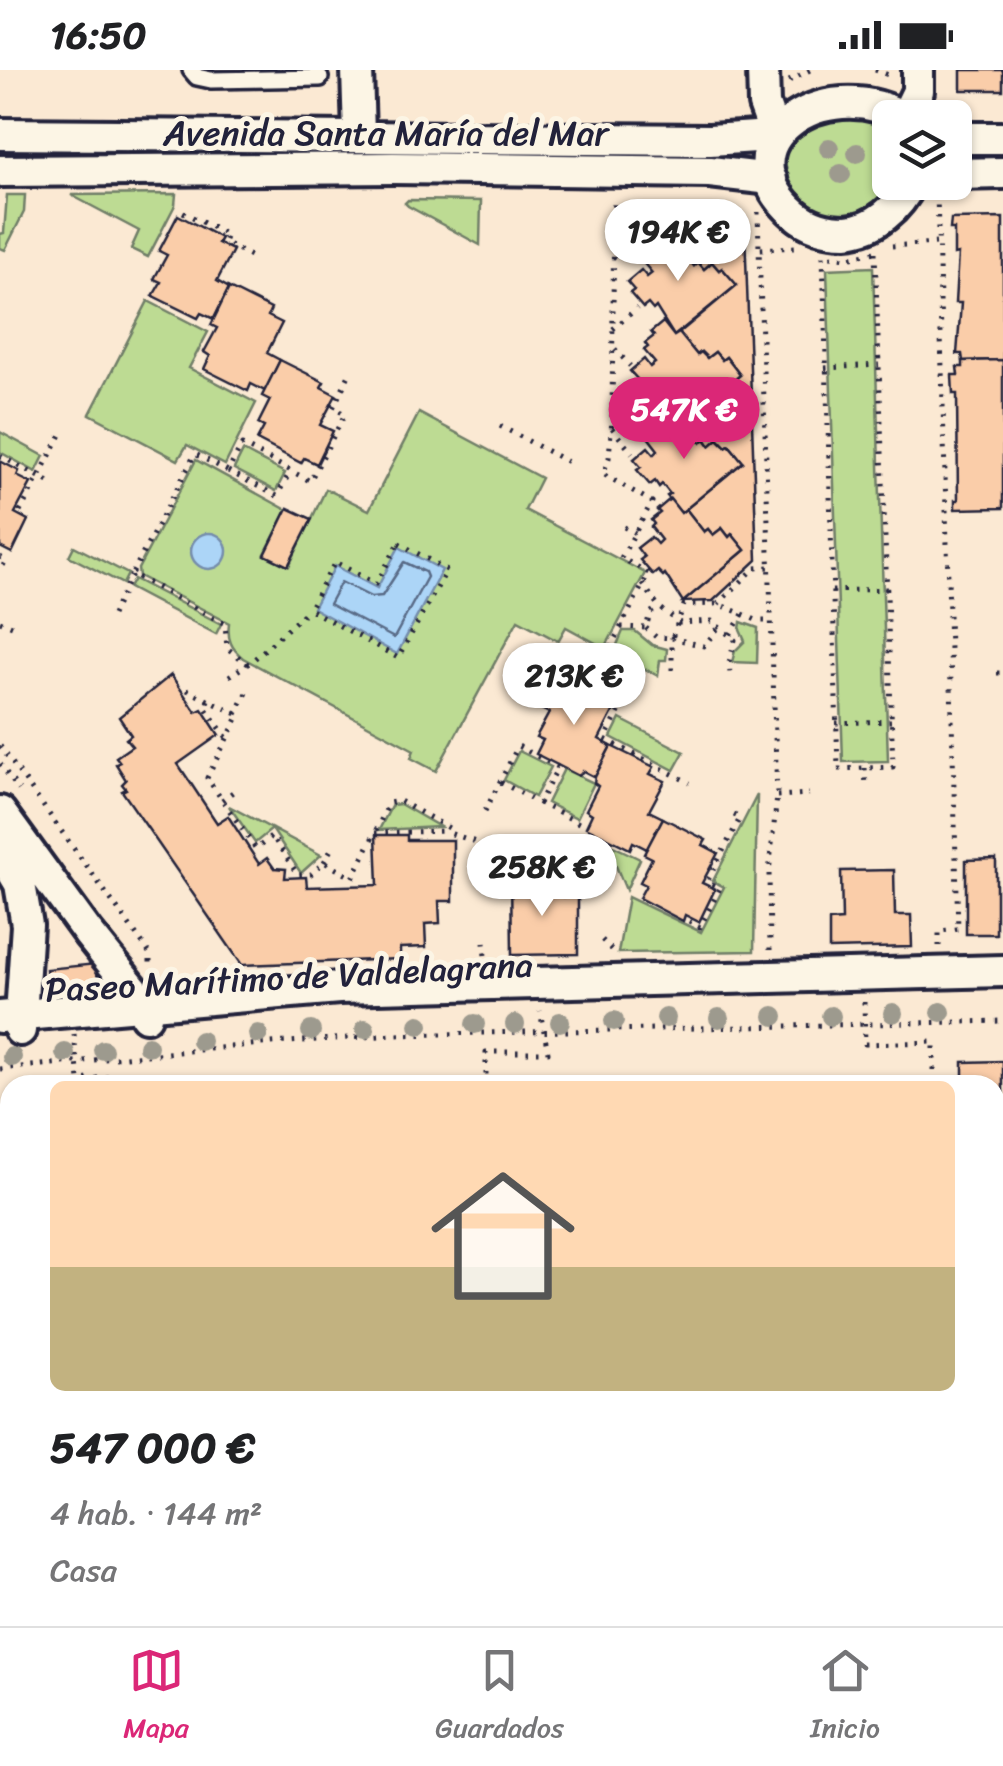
<!DOCTYPE html>
<html lang="es">
<head>
<meta charset="utf-8">
<style>
  :root { --surface:#fff; --page:#f2f2f2; --text:#202124; --muted:#757577; --line:#e0e0e0; --accent:#db2777 }
  body { margin:0; font-family:Sriracha,sans-serif; background:var(--page); color:var(--text); height:100vh; display:flex; flex-direction:column; font-size:38px; white-space:nowrap }
  * { box-sizing:border-box; margin:0 }
  p { font-size:32px; color:var(--muted) }
  .icon { flex:none; width:55px; height:55px; fill:none; stroke:currentColor; stroke-width:2; stroke-linecap:round; stroke-linejoin:round }
  .map { position:relative; flex:1; overflow:hidden }
  .drawer { position:absolute; left:0px; top:1005px; width:1005px; height:552px; display:flex; flex-direction:column; background:var(--surface); border-radius:30px 30px 0 0; box-shadow:0 2px 8px #0004 }
  .drawer>* { flex:none }
  .controls { position:absolute; left:872px; top:30px; display:grid; gap:20px }
  .controls a { display:grid; place-items:center; width:100px; height:100px; border-radius:15px; background:var(--surface); box-shadow:0 2px 8px #0004; font-size:50px }
  .price { position:absolute; translate:-50% -85px; padding:0 22px; border-radius:35px; background:#fff; color:#222; font-size:32px; line-height:65px; filter:drop-shadow(0 2px 5px #0008) }
  .price::after { content:''; position:absolute; left:50%; top:60px; width:30px; height:22px; margin-left:-15px; background:inherit; clip-path:polygon(0 0,100% 0,50% 100%) }
  .price.selected { background:var(--accent); color:#fff }
  ul { padding:0; list-style:none }
  li { display:grid; align-content:center; gap:20px; height:530px; padding:0 50px }
  li span { display:grid; place-items:center; height:310px; border-radius:15px; color:#555 }
  li>.icon { margin-inline-start:auto }
  span .icon { width:180px; height:180px; fill:#fffc; stroke-width:1 }
  li b { font-size:42px }
  .status { display:flex; justify-content:space-between; align-items:center; height:70px; padding:0 50px; background:var(--surface); direction:ltr }
  .status svg { height:28px; fill:currentColor }
  .tab-bar { display:flex; justify-content:space-around; align-items:center; height:140px; border-top:2px solid var(--line); background:var(--surface); font-size:28px; color:var(--muted) }
  .tab-bar a { display:grid; justify-items:center; gap:5px }
  .tab-bar .selected { color:var(--accent) }
  .map>svg:first-child { display:block }
  .green { fill:#bddb93; stroke:#707e67; stroke-width:2.5 }
  .water { fill:#acd5f7; stroke:#758dac; stroke-width:2.5 }
  .lines { fill:none; stroke-linecap:round; stroke-linejoin:round }
  .shore { stroke:#596a86; stroke-width:2.5 }
  .building { fill:#facda9; stroke:#22223b; stroke-width:2.5 }
  .lane-casing { stroke:#22223b; stroke-width:22 }
  .street-casing { stroke:#22223b; stroke-width:38 }
  .path { stroke:#22223b; stroke-width:5; stroke-dasharray:2.5 8; stroke-linecap:butt }
  .lane { stroke:#fcf5e5; stroke-width:15 }
  .street { stroke:#fcf5e5; stroke-width:30 }
  .tree { fill:#9d9a8e }
  .labels { text-anchor:middle; stroke-width:10; stroke-linejoin:round; paint-order:stroke }
  .street-label { font-size:35px; fill:#22223b; stroke:#fcf5e5 }
</style>
</head>
<body>
<div class="status"><b>16:50</b><svg viewBox="0 0 49 12"><path d="M0 12V9h3v3zM5 12V6h3v6zM10 12V3h3v9zM15 12V0h3v12zM26 1h20v11H26zM47 4h2v5h-2z"/></svg></div>
<div class="map">
<svg width="1003" height="1556" viewBox="0 0 1003 1556">
  <rect width="100%" height="100%" fill="#fbe9d3"/>
  <filter id="ink" filterUnits="userSpaceOnUse"><feTurbulence type="fractalNoise" baseFrequency=".01" numOctaves="2"/><feDisplacementMap in="SourceGraphic" scale="20" xChannelSelector="R" yChannelSelector="G"/><feConvolveMatrix kernelMatrix="1 2 1 2 8 2 1 2 1" color-interpolation-filters="sRGB"/></filter>
  <g filter="url(#ink)">
    <g class="green">
      <path d="M 834,34 L 890,58 L 890,112 L 896,113 C 891,123 883,128 874,135 C 832,169 766,116 791,70 C 798,57 822,44 834,34 Z"/>
      <polygon points="176,124 175,135 148,187 131,179 139,161 71,125"/>
      <polygon points="7,125 25,125 24,142 5,180 0,178 0,164 4,163"/>
      <polygon points="408,130 481,131 480,175 408,136 405,133"/>
      <polygon points="873,197 888,691 843,692 827,199"/>
      <polygon points="148,231 208,262 189,298 256,333 225,395 187,375 178,390 90,344"/>
      <path d="M 419,343 L 541,408 L 525,440 L 645,503 L 605,578 L 566,557 L 558,571 L 518,550 L 436,701 L 411,688 L 414,680 L 243,588 C 231,578 227,569 229,553 L 139,506 L 138,499 L 196,390 L 287,440 L 265,484 L 289,496 L 326,419 L 369,440 Z"/>
      <polygon points="0,362 44,386 36,402 0,382"/>
      <polygon points="243,381 285,403 276,421 234,399"/>
      <polygon points="74,476 128,504 123,514 69,486"/>
      <polygon points="134,509 221,554 216,564 129,518"/>
      <polygon points="741,552 758,558 757,593 732,592 735,581 745,571 740,560"/>
      <polygon points="623,561 635,561 652,575 667,579 666,590 660,590 658,606 614,582"/>
      <polygon points="620,649 684,682 674,700 611,667"/>
      <polygon points="519,681 551,697 535,727 504,710"/>
      <polygon points="564,699 594,713 577,748 547,733"/>
      <polygon points="757,725 754,881 618,883 628,827 701,862 724,817 713,811"/>
      <polygon points="400,734 440,757 379,760 392,735"/>
      <polygon points="229,736 321,785 301,803 272,759 255,773"/>
      <polygon points="605,772 640,789 626,820 616,796 599,785"/>
    </g>
    <g class="water">
      <circle cx="209" cy="481" r="18"/>
      <polygon points="399,477 442,500 397,584 313,538 335,496 377,518"/>
      <polygon points="1003,1479 1003,1556 619,1556 651,1548 995,1548 995,1480"/>
    </g>
    <g class="lines">
      <polygon class="shore" points="404,492 425,502 427,507 394,568 329,534 341,512 371,527 382,526"/>
    </g>
    <g class="building">
      <rect x="961" y="0" width="42" height="20"/>
      <polygon points="178,145 221,168 218,173 233,180 217,211 229,218 214,249 201,243 198,248 153,226 161,212 154,209 167,185 159,181"/>
      <polygon points="1003,148 1003,290 963,291 962,284 957,284 961,233 955,233 958,184 954,185 954,159 950,159 951,149"/>
      <polygon points="664,159 694,196 698,192 704,199 712,192 719,200 722,198 737,215 674,266 656,237 653,240 648,234 643,238 630,223 634,220 627,212 641,200 647,207 652,203 641,190 645,187 641,184 650,177 647,173"/>
      <polygon points="745,161 757,490 713,531 683,532 745,480 732,464 729,467 722,458 713,465 708,459 704,462 686,439 743,392 729,375 726,377 718,369 710,376 705,369 701,373 683,351 740,305 726,287 722,290 715,282 707,288 701,282 697,285 679,263 737,215 722,198 719,200 712,192 704,199 698,192 694,196 668,163"/>
      <polygon points="229,218 271,239 268,246 282,253 267,283 280,290 265,321 251,314 248,321 204,299 210,286 204,282 217,258 211,255"/>
      <polygon points="663,252 674,266 679,263 697,285 701,282 707,288 715,282 722,290 726,287 740,305 678,356 663,338 666,336 659,327 656,329 652,324 646,328 634,313 638,310 630,301 644,289 650,297 655,293 644,280 648,277 645,273 654,266 651,262"/>
      <polygon points="280,290 324,312 321,317 336,325 320,355 333,361 317,394 304,388 301,393 257,370 264,357 258,354 270,330 262,326"/>
      <polygon points="1003,290 1003,438 955,439 955,430 958,430 957,324 953,324 952,305 958,305 957,297 963,297 963,291"/>
      <polygon points="665,341 678,356 683,351 701,373 705,369 710,376 718,369 726,377 729,375 743,392 681,443 667,426 670,424 662,414 659,417 655,411 650,415 637,400 641,397 634,389 648,377 654,384 658,380 648,367 651,364 648,361"/>
      <polygon points="0,391 19,401 17,406 31,413 15,443 28,450 12,483 0,477"/>
      <polygon points="670,429 681,443 686,439 704,462 708,459 713,465 722,458 729,467 732,464 745,480 683,532 665,504 663,506 658,501 653,505 640,490 644,487 637,478 651,467 657,474 661,470 651,457 654,454 651,450 660,443 657,440"/>
      <polygon points="288,438 312,449 288,496 265,485"/>
      <polygon points="559,603 603,626 600,631 615,638 599,669 611,676 595,707 583,701 579,706 536,684 543,670 536,667 549,643 541,639"/>
      <polygon points="171,605 196,642 202,639 219,665 178,694 217,753 228,746 259,794 267,788 274,798 286,799 285,808 306,807 307,817 378,815 376,765 407,765 407,770 453,770 453,831 439,831 440,853 425,854 426,877 400,878 400,889 242,895 122,721 126,719 122,714 126,710 116,694 120,692 116,687 132,676 126,669 131,665 119,647"/>
      <polygon points="611,676 654,697 650,704 665,711 649,741 663,748 647,779 633,772 630,779 586,757 592,744 586,740 598,716 594,713 595,707"/>
      <polygon points="663,748 706,770 703,775 718,783 702,813 715,819 699,852 685,845 683,851 639,828 646,815 640,812 652,788 644,784"/>
      <polygon points="996,789 996,864 966,864 966,790"/>
      <polygon points="894,800 895,845 911,845 912,877 829,879 829,851 842,850 841,801"/>
      <polygon points="522,802 522,808 542,808 542,822 564,821 564,827 578,826 578,884 512,885 511,803"/>
      <polygon points="96,894 99,919 48,924 46,899"/>
      <polygon points="1003,991 1003,1031 995,1031 995,1015 963,1015 963,992"/>
    </g>
    <g class="lines">
      <defs>
        <polyline id="lane" points="191,0 197,7 211,10 320,8"/>
        <g id="street">
          <polyline points="357,0 359,65"/>
          <polyline points="763,0 764,34 773,59"/>
          <path d="M 904,48 C 824,0 716,75 795,144 C 809,156 828,161 846,161 C 875,159 899,138 911,112"/>
          <polyline points="905,48 918,21 918,0"/>
          <polyline points="0,64 710,70 771,66"/>
          <polyline points="955,68 1003,68"/>
          <polyline points="0,101 393,98 710,102 771,109"/>
          <polyline points="955,104 1003,103"/>
          <polyline points="0,742 88,863 145,934 146,946"/>
          <polyline points="0,780 20,814 27,855 20,960"/>
          <polyline points="0,947 339,918 1003,901"/>
        </g>
      </defs>
      <use href="#lane" class="lane-casing"/>
      <use href="#street" class="street-casing"/>
      <g class="path">
        <polyline points="875,0 891,6"/>
        <polyline points="789,11 810,0"/>
        <polyline points="937,125 958,859 939,861 939,876"/>
        <polyline points="183,142 227,165 224,172 256,189"/>
        <polyline points="758,142 759,179"/>
        <polyline points="892,176 936,173"/>
        <polygon points="875,182 893,697 838,699 823,185 847,188"/>
        <polyline points="613,259 637,238"/>
        <polyline points="615,279 630,296"/>
        <polyline points="825,298 879,295"/>
        <polyline points="612,349 641,328"/>
        <polyline points="500,356 570,393"/>
        <polyline points="612,358 632,383"/>
        <polyline points="0,386 51,413"/>
        <polyline points="228,401 277,426 290,402"/>
        <polyline points="20,442 63,361"/>
        <polyline points="624,457 635,463"/>
        <polygon points="399,473 447,500 398,588 309,539 335,492 376,514"/>
        <polyline points="0,487 6,490 0,502"/>
        <polyline points="643,514 659,537 680,553 712,551 735,570 729,592 730,604"/>
        <polyline points="832,521 887,519"/>
        <polyline points="718,534 755,498 770,497"/>
        <polyline points="743,544 758,551 772,551"/>
        <polyline points="112,545 132,504"/>
        <polyline points="0,551 12,556"/>
        <polyline points="621,557 646,558 650,543 659,537"/>
        <polyline points="646,558 656,567 672,568 684,535 718,534 743,544 730,565"/>
        <polyline points="248,594 227,578 225,554 132,504 195,384 228,401 242,375 310,411 345,344 333,338 350,303"/>
        <polyline points="672,600 672,568 704,576 719,557"/>
        <polyline points="997,603 1003,603"/>
        <polyline points="596,605 649,503 621,488 652,432 603,404 609,388 612,349 614,129"/>
        <polyline points="229,606 251,592 309,539"/>
        <polyline points="187,620 239,645 207,708 256,779 272,766 298,805 311,804 324,792 353,808 389,733 400,731 449,758 449,763 482,774"/>
        <polyline points="629,623 605,669 690,713"/>
        <polyline points="208,630 205,637 227,668"/>
        <polyline points="236,644 250,617"/>
        <polyline points="836,653 891,651"/>
        <polyline points="0,676 150,884 150,896"/>
        <polyline points="0,694 19,720"/>
        <polyline points="865,698 866,718"/>
        <polyline points="777,726 809,724"/>
        <polyline points="222,730 238,718"/>
        <polyline points="539,733 581,754"/>
        <polyline points="485,741 518,676 558,697 539,733 500,712"/>
        <polyline points="375,763 447,761"/>
        <polyline points="324,792 333,776"/>
        <polyline points="689,851 700,857 720,818 707,812 740,748 734,745"/>
        <polyline points="602,870 615,883"/>
        <polyline points="484,872 485,887"/>
        <polyline points="770,880 769,803 777,726 759,179 796,177"/>
        <polyline points="864,932 865,974 934,972 934,1015"/>
        <polyline points="74,964 79,1010 147,1003 148,1015"/>
        <polyline points="0,999 272,973 394,965 1003,951"/>
        <polyline points="486,1015 486,982 548,982 540,941"/>
      </g>
      <use href="#lane" class="lane"/>
      <use href="#street" class="street"/>
    </g>
    <g class="tree">
      <circle cx="829" cy="78" r="10"/>
      <circle cx="857" cy="83" r="10"/>
      <circle cx="841" cy="104" r="10"/>
      <circle cx="941" cy="942" r="10"/>
      <circle cx="893" cy="943" r="10"/>
      <circle cx="774" cy="946" r="10"/>
      <circle cx="831" cy="946" r="10"/>
      <circle cx="666" cy="948" r="10"/>
      <circle cx="719" cy="948" r="10"/>
      <circle cx="614" cy="951" r="10"/>
      <circle cx="560" cy="952" r="10"/>
      <circle cx="475" cy="954" r="10"/>
      <circle cx="515" cy="954" r="10"/>
      <circle cx="419" cy="955" r="10"/>
      <circle cx="365" cy="959" r="10"/>
      <circle cx="311" cy="961" r="10"/>
      <circle cx="258" cy="964" r="10"/>
      <circle cx="201" cy="971" r="10"/>
      <circle cx="148" cy="976" r="10"/>
      <circle cx="103" cy="980" r="10"/>
      <circle cx="65" cy="983" r="10"/>
      <circle cx="12" cy="987" r="10"/>
    </g>
  </g>
  <g class="labels">
    <g class="street-label">
      <text x="386" y="75">Avenida Santa María del Mar</text>
      <text transform="translate(289 907) rotate(-3)" y="12">Paseo Marítimo de Valdelagrana</text>
    </g>
  </g>
</svg>
<div class="controls">
<a><svg class="icon" aria-label="layers" viewBox="0 0 24 24"><path d="M12 4l9 5-9 5-9-5zM3 14l9 5 9-5"/></svg></a>
</div>
<b class="price" style="left:678px;top:214px">194K €</b>
<b class="price selected" style="left:684px;top:392px">547K €</b>
<b class="price" style="left:574px;top:658px">213K €</b>
<b class="price" style="left:542px;top:849px">258K €</b>
<section class="drawer">
<ul>
<li><span style="background:linear-gradient(#ffd9b3 60%,#c2b280 0)"><svg class="icon" aria-label="home" viewBox="0 0 24 24"><path d="M3 11l9-7 9 7M6 9v11h12V9"/></svg></span><div><b>547 000 €</b><p>4 hab. · 144 m²</p><p>Casa</p></div></li>
</ul>
</section>
</div>
<nav class="tab-bar">
<a class="selected"><svg class="icon" aria-label="map" viewBox="0 0 24 24"><path d="M3 6l6-2 6 2 6-2v14l-6 2-6-2-6 2zM9 4v14M15 6v14"/></svg>Mapa</a>
<a><svg class="icon" aria-label="saved" viewBox="0 0 24 24"><path d="M7 4h10v16l-5-4-5 4z"/></svg>Guardados</a>
<a><svg class="icon" aria-label="home" viewBox="0 0 24 24"><path d="M3 11l9-7 9 7M6 9v11h12V9"/></svg>Inicio</a>
</nav>
</body>
</html>
